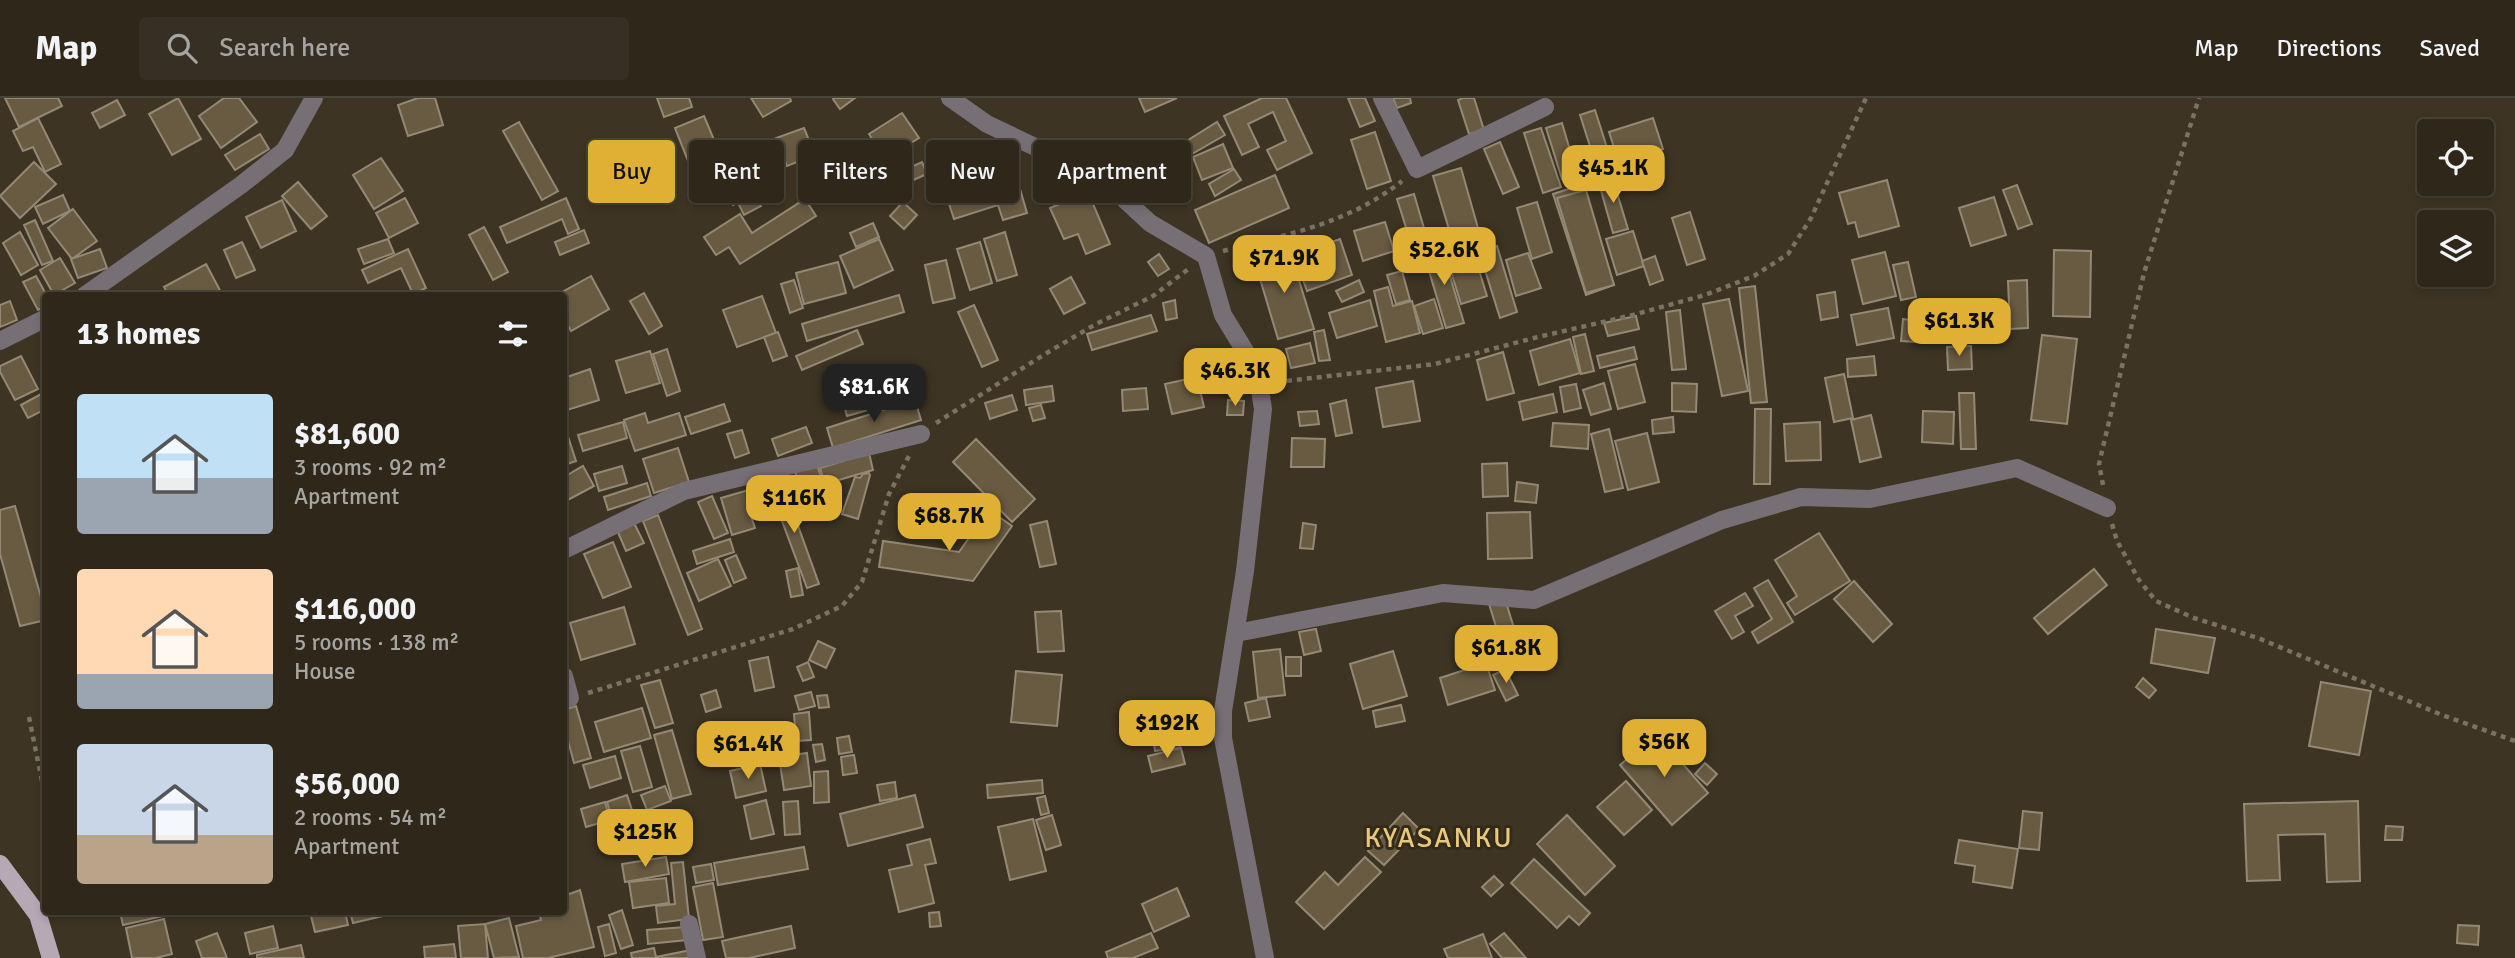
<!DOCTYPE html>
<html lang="en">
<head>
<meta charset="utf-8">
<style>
  :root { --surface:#2e271a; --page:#362f23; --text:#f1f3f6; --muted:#a7a5a2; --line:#494439; --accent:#e0b034 }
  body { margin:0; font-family:Signika,sans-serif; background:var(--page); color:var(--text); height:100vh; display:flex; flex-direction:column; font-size:26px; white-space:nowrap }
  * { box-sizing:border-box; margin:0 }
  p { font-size:23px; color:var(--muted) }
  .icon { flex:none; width:38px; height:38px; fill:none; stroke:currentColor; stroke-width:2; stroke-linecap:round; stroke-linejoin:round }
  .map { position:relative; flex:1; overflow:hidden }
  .panel { position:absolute; left:42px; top:194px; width:525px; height:623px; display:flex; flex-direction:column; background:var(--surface); border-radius:7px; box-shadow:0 4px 10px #0003,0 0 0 2px var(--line) }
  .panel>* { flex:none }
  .top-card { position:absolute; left:588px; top:42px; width:665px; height:63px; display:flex; gap:14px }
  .fabs { position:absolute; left:2417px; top:21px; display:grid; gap:14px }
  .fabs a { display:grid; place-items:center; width:77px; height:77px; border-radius:7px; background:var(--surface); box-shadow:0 4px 10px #0003,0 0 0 2px var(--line); font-size:35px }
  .price { position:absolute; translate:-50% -60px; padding:0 16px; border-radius:14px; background:var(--accent); color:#111; font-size:23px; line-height:46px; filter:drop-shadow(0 2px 4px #0008) }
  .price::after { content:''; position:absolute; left:50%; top:42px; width:21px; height:16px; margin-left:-10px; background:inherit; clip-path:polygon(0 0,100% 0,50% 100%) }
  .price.current { background:#222; color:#fff }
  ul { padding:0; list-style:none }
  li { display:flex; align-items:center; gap:21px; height:175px; padding:0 35px }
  li span { display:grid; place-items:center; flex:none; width:196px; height:140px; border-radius:7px; color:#555 }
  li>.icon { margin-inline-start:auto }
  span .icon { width:84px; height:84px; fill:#fffc; stroke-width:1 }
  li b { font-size:30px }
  h2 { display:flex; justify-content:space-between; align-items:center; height:84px; padding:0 35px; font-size:30px }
  .tag { padding:0 24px; border-radius:7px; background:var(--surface); box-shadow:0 4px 10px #0003,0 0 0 2px var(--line); font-size:24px; line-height:63px }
  .tag.current { background:var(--accent); color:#111 }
  header { display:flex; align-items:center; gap:42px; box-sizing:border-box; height:98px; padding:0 35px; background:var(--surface); border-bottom:2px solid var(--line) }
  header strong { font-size:33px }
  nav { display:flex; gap:38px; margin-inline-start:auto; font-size:24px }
  .search { width:490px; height:63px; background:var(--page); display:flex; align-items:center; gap:18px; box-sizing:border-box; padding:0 24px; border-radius:7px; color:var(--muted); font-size:26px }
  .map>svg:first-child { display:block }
  .building { fill:#695b42; stroke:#938975; stroke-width:2 }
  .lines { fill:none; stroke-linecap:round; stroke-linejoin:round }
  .path { stroke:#7a7364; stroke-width:4.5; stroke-dasharray:5 5; stroke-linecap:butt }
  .minor { stroke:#776f76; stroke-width:18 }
  .major { stroke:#b7a8b6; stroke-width:18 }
  .labels { text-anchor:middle; stroke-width:6; stroke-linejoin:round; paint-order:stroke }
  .quarter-label { font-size:28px; letter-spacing:2px; fill:#e9c87e; stroke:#332a19 }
</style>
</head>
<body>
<header>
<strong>Map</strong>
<div class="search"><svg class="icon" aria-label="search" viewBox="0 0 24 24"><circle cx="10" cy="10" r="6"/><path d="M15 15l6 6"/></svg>Search here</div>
<nav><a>Map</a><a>Directions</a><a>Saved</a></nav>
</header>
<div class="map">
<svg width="2515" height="860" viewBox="0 0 2515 860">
  <rect width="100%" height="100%" fill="#3d3423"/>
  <g class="building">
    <polygon points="5,0 58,0 62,8 19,29"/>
    <polygon points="178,0 201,41 172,57 149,16"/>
    <polygon points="224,0 239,0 257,24 221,50 199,18"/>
    <polygon points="418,0 435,0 443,27 408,38 398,7"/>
    <polygon points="657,0 689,0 692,9 664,19"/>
    <polygon points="751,0 790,0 791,3 763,19"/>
    <polygon points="834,0 855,0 840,11 833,1"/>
    <polygon points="1139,0 1177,0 1145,14"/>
    <polygon points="1262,0 1286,0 1312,55 1277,72 1267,52 1286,43 1273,14 1248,26 1259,49 1242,57 1224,18"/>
    <polygon points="1348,0 1365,0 1375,23 1360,29"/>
    <polygon points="1393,0 1410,0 1411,5 1397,10"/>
    <polygon points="1463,0 1474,0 1484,32 1469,36 1458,2"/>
    <polygon points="117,2 125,17 100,30 92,15"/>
    <polygon points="1595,12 1610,59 1595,64 1580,17"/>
    <polygon points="902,15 919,40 885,61 869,36"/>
    <polygon points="704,18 720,56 690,68 675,30"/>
    <polygon points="38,20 61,66 45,74 33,49 23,53 13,33"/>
    <polygon points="1653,20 1663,51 1619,65 1609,34"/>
    <polygon points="519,24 558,93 542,102 503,33"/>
    <polygon points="1217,24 1225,37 1192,56 1185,44"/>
    <polygon points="1562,25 1577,76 1562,81 1546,30"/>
    <polygon points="804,30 815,57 787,68 776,40"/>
    <polygon points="1541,30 1561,89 1543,95 1524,35"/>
    <polygon points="1375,34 1391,83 1367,91 1351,42"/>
    <polygon points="260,36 269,51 235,72 225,57"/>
    <polygon points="1500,44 1519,89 1503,96 1484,51"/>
    <polygon points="1223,46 1233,70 1202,82 1193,59"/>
    <polygon points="946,48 957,69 936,80 925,59"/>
    <polygon points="381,60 403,93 374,111 353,77"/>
    <polygon points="34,64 56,86 20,120 0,98"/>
    <polygon points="765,64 778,85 752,100 740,79"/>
    <polygon points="922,64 927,76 898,89 893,77"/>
    <polygon points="986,64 993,87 979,91 972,68"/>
    <polygon points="1461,70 1478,130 1451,138 1433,78"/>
    <polygon points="1234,71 1241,82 1215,98 1209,86"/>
    <polygon points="1275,77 1289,110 1209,145 1195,112"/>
    <polygon points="1612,78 1628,131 1613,135 1598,82"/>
    <polygon points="741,81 749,100 733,107 725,88"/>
    <polygon points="1887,82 1899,128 1859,139 1855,124 1848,126 1839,95"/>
    <polygon points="298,84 327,118 311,131 282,98"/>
    <polygon points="1018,84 1027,115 1003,122 998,107 954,121 949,106"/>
    <polygon points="1581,87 1614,187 1586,197 1553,96"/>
    <polygon points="2017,87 2032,126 2018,131 2003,92"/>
    <polygon points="1586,92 1614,187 1586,195 1557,100"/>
    <polygon points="1088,94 1110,146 1086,156 1078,136 1064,141 1050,110"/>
    <polygon points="1414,96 1426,137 1410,142 1397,101"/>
    <polygon points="63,97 70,113 43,126 35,109"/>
    <polygon points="756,98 761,108 744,117 739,107"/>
    <polygon points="1994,99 2006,137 1971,148 1959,110"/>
    <polygon points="405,100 418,125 389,140 376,115"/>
    <polygon points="566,100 579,131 568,136 562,121 507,145 500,129"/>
    <polygon points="805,101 816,118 740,166 729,149 716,157 704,139 740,116 752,135"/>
    <polygon points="282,102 296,133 261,150 246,119"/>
    <polygon points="903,104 917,117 904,131 890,118"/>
    <polygon points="1537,104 1552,154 1532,161 1517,110"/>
    <polygon points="73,111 97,143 72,161 48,130"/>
    <polygon points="1690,114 1705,161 1687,167 1672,120"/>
    <polygon points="35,122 53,163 42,167 24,127"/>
    <polygon points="1385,124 1394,153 1363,163 1354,133"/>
    <polygon points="873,125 879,139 856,149 850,135"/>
    <polygon points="484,129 508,174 493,182 469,137"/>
    <polygon points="584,132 589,145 560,157 555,144"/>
    <polygon points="1633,133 1644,168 1617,177 1606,141"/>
    <polygon points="20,134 38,167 21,177 3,145"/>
    <polygon points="1005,134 1017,177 997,183 984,141"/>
    <polygon points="1475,135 1479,151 1447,160 1442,144"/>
    <polygon points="388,141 394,155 364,166 358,151"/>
    <polygon points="879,141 893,172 854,190 840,158"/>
    <polygon points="1340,141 1352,177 1307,193 1294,157"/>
    <polygon points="242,144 255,172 236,180 224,152"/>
    <polygon points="980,144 992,185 970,192 957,151"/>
    <polygon points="1441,148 1464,225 1446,230 1423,153"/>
    <polygon points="1497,148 1517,214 1500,220 1479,153"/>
    <polygon points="100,151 107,170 78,180 71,161"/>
    <polygon points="408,151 426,190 413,196 401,170 368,185 362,172"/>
    <polygon points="2054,152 2091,153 2090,219 2053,218"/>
    <polygon points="1290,153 1314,231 1278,241 1255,164"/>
    <polygon points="1885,154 1896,198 1863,206 1852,162"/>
    <polygon points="1528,155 1541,190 1516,198 1506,162"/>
    <polygon points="1159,156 1169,171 1158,178 1148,164"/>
    <polygon points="1655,158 1663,182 1650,187 1642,163"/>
    <polygon points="1475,159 1487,198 1461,206 1449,167"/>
    <polygon points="60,160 75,185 54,197 40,172"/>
    <polygon points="946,162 955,200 933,205 925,167"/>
    <polygon points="838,164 846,195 804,206 796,175"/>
    <polygon points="1908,164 1916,199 1901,202 1893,167"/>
    <polygon points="206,166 223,198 169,198 164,189"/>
    <polygon points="1402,173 1410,202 1396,206 1387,177"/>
    <polygon points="36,178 47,198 46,208 38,212 23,184"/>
    <polygon points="591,178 609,211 571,233 564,220 564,198 555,198"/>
    <polygon points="1071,179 1085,205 1064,216 1050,191"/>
    <polygon points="794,182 803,210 790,215 781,186"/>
    <polygon points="1359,182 1364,194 1342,204 1336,193"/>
    <polygon points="2027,182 2028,230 2010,231 2008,183"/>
    <polygon points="1755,188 1767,304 1751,305 1739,190"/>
    <polygon points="1388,189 1393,208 1412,203 1420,235 1386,244 1374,193"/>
    <polygon points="1835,194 1838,219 1821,222 1817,197"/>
    <polygon points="644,195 662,228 649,236 630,203"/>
    <polygon points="899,197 904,214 807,243 802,226"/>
    <polygon points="762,198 776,235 737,249 723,212"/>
    <polygon points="1434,201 1443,230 1423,236 1414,208"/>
    <polygon points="1729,201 1748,293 1722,298 1703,206"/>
    <polygon points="1175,202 1177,220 1166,222 1163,205"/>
    <polygon points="1370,202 1377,228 1337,240 1329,215"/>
    <polygon points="10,203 17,222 0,229 0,207"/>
    <polygon points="974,207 998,262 982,269 958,214"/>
    <polygon points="1888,210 1894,240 1857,247 1851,217"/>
    <polygon points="1680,212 1686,271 1672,272 1666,214"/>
    <polygon points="1983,212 1988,235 1951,243 1945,220"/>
    <polygon points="1151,217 1157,233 1092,252 1087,236"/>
    <polygon points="1636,218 1639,231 1608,238 1604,225"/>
    <polygon points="1903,221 1918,223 1916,244 1901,243"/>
    <polygon points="857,232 863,246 802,272 796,258"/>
    <polygon points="1324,232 1330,262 1319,263 1314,234"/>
    <polygon points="778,234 787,258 773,263 764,239"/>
    <polygon points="1585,236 1594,273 1581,276 1573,239"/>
    <polygon points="2042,237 2077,241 2067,326 2031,322"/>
    <polygon points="1570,241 1580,275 1539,287 1530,253"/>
    <polygon points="1310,245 1315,265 1291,270 1286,251"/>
    <polygon points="1971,248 1972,271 1948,272 1947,249"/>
    <polygon points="1634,249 1637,261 1600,270 1597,258"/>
    <polygon points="667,251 680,293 667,298 653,256"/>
    <polygon points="650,253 660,285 626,295 616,263"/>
    <polygon points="1503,254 1514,295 1487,302 1477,262"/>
    <polygon points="21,258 38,291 15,302 0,274 0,268"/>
    <polygon points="1874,258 1876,277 1848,279 1847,261"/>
    <polygon points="1635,266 1645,304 1618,311 1608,273"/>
    <polygon points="590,271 599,302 564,313 564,280"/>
    <polygon points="1237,272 1240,282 1225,285 1223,276"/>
    <polygon points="1844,276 1853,320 1834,324 1825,280"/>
    <polygon points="1197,279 1204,309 1172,316 1165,286"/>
    <polygon points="909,282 914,299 847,318 842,301"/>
    <polygon points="1413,283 1420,323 1383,329 1376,290"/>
    <polygon points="1604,285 1611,311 1591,317 1583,292"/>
    <polygon points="1672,285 1697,286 1696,314 1672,313"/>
    <polygon points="1576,286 1581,310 1564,314 1560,289"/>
    <polygon points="1052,288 1054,303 1026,307 1024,292"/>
    <polygon points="1146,290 1148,311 1123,313 1122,292"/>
    <polygon points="45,294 46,311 28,320 21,307"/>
    <polygon points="1959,295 1974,295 1976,351 1961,351"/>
    <polygon points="1553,296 1557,314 1523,322 1519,304"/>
    <polygon points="1012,297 1017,312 990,321 985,305"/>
    <polygon points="915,302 921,322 833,350 827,330"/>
    <polygon points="1228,302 1244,303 1243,317 1227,317"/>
    <polygon points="1346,302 1352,335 1336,338 1330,306"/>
    <polygon points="724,306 730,323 691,336 685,319"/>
    <polygon points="1041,307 1045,320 1033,323 1029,310"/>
    <polygon points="1755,311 1771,311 1770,386 1754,386"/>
    <polygon points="1317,313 1319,326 1300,328 1298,314"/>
    <polygon points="1923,313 1954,314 1953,346 1922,344"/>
    <polygon points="645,315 648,325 679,315 686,337 635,353 624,322"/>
    <polygon points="1871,317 1881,359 1860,364 1851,322"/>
    <polygon points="1673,319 1674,334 1653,336 1652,322"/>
    <polygon points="623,324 627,340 583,353 578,337"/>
    <polygon points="1820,324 1821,362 1786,363 1784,326"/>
    <polygon points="1553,325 1589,327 1588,351 1551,348"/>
    <polygon points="564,326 576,363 564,367"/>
    <polygon points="806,329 812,345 778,358 772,341"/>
    <polygon points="1609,331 1623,390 1605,394 1591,336"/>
    <polygon points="742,332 749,355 735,360 727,336"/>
    <polygon points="1647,335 1659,384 1628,392 1615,343"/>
    <polygon points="1292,340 1325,341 1324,369 1291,369"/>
    <polygon points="976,341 1035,401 1012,424 953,364"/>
    <polygon points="678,350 689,384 654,395 643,361"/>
    <polygon points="869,355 873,372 825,386 820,370"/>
    <polygon points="816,364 824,388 802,394 794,371"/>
    <polygon points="1507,365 1508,398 1483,399 1482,366"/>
    <polygon points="583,368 594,388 564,404 564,379"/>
    <polygon points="622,368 627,385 599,393 594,376"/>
    <polygon points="869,375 870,377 858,421 842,416 855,379 860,380 863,376"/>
    <polygon points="1517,384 1538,387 1536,405 1515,403"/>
    <polygon points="647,385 651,398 608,412 604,399"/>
    <polygon points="783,386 819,486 807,490 770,391"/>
    <polygon points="766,387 773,412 751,418 755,430 732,437 721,400"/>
    <polygon points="712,398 728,435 714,441 698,404"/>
    <polygon points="15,408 46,517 46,522 20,528 0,456 0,412"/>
    <polygon points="989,412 1012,428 973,483 879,469 883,443 959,454"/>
    <polygon points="1530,414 1532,460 1488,461 1487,415"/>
    <polygon points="658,417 702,531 688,537 643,423"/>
    <polygon points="1047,423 1056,466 1040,469 1030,427"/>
    <polygon points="634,425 644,445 626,453 617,432"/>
    <polygon points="1303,425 1316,427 1313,451 1300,450"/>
    <polygon points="1819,435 1850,483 1795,517 1787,505 1797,498 1775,462"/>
    <polygon points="730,441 734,454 697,466 693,453"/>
    <polygon points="613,444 631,489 603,500 584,456"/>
    <polygon points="736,457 746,480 734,485 725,462"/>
    <polygon points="718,461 731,488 699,503 687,475"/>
    <polygon points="798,470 803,497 791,499 786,473"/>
    <polygon points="2094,471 2107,487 2048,536 2034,520"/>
    <polygon points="1768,482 1793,524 1758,545 1752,534 1772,521 1754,490"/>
    <polygon points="1854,483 1892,526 1873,544 1834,501"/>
    <polygon points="1745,495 1753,508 1735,518 1744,534 1732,541 1715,513"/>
    <polygon points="1505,501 1514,530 1498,535 1489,506"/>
    <polygon points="624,509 635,546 581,562 570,525"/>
    <polygon points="1061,513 1064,553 1038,554 1035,514"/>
    <polygon points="1316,531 1321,553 1304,557 1299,534"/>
    <polygon points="2156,531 2215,540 2208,575 2151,565"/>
    <polygon points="818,543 835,551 826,570 809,562"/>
    <polygon points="1280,551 1285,597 1258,600 1253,554"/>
    <polygon points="1393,553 1407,598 1363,611 1350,566"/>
    <polygon points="768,559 774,589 755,593 749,563"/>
    <rect x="1286" y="559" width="15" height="19"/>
    <polygon points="808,564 814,579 803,583 797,569"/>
    <polygon points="1486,565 1495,592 1448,607 1440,580"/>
    <polygon points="1505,571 1518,597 1506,603 1493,577"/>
    <polygon points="1016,573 1062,577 1057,628 1011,624"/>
    <polygon points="2143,580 2156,592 2149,600 2136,589"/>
    <polygon points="660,582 673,625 655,630 641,587"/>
    <polygon points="2321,584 2371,593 2359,657 2309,648"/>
    <polygon points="716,592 721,609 706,614 701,597"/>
    <polygon points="811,594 815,608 799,612 795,598"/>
    <polygon points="827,597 829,609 819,610 817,598"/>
    <polygon points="1266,600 1270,619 1249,623 1245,605"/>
    <polygon points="1401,607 1405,623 1376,629 1373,613"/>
    <polygon points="576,608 591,660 574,665 564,628 564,612"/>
    <polygon points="642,610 651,640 604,654 595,624"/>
    <polygon points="809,614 811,642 796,643 794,616"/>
    <polygon points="1177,630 1180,650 1155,653 1152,634"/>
    <polygon points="672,632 691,696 672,701 654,637"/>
    <polygon points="1657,636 1708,695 1672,727 1620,667"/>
    <polygon points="849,638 852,654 839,656 837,640"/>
    <polygon points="822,646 825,662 816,664 813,647"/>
    <polygon points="640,648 652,689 633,694 621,653"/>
    <polygon points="1181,650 1185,666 1152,674 1148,658"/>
    <polygon points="807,655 811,688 784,692 779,659"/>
    <polygon points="854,657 857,675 843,677 841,659"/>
    <polygon points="615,658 621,680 590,690 583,667"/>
    <polygon points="1705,665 1717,676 1707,687 1695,676"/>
    <polygon points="760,666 766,693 736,700 730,673"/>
    <polygon points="828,673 829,704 814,705 814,674"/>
    <polygon points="1042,682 1043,695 988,700 987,687"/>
    <polygon points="1626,683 1652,712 1624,737 1597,709"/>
    <polygon points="895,684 897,700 880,703 877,687"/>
    <polygon points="665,688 671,703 647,712 641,697"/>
    <polygon points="627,697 633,715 612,721 607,704"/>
    <polygon points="915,697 923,729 848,748 840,716"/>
    <polygon points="1045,698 1049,715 1041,717 1037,700"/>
    <polygon points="766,702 774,736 751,741 744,708"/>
    <polygon points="798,703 800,736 785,737 783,704"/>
    <polygon points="2358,703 2360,783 2327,784 2325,736 2278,737 2280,782 2247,783 2244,706"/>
    <polygon points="605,704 610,722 586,729 581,711"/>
    <polygon points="2023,713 2042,715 2039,752 2019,750"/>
    <polygon points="1403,715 1419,731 1384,767 1368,753"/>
    <polygon points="1052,717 1061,747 1046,752 1036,722"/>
    <polygon points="1567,717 1615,768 1585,797 1537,746"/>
    <polygon points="1033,721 1046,773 1010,782 998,729"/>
    <polygon points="2386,728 2403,729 2402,742 2385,742"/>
    <polygon points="673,730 676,745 655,750 652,735"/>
    <polygon points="930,741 936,765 925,767 934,805 899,814 889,772 912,767 907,747"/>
    <polygon points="1959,742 2018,751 2012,790 1973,784 1975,768 1955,765"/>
    <polygon points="804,749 808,771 718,787 714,765"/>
    <polygon points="666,759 669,776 625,784 622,766"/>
    <polygon points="1365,759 1381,774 1324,831 1296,804 1325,774 1338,787"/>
    <polygon points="1534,761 1590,815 1579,827 1569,818 1557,830 1511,785"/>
    <polygon points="683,764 689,821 658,825 656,808 675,806 671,765"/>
    <polygon points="711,766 714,782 696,785 693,769"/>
    <polygon points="1494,778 1503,787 1491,798 1482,789"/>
    <polygon points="666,780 669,805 633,810 629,784"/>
    <polygon points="713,785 723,839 703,842 693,789"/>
    <polygon points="1177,790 1189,818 1154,834 1142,806"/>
    <polygon points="580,792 594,849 548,860 523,860 516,828 541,822 539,814 564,814 564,798"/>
    <polygon points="622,812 633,847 621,851 609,817"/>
    <polygon points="120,814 162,814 163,818 123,827"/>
    <polygon points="310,814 345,814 348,827 315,834"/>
    <polygon points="350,814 400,814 353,825"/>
    <polygon points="939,814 941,828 930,829 929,815"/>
    <polygon points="509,820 519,859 494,860 485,826"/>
    <polygon points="164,821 172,856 156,860 132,860 126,830"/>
    <polygon points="485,826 488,860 461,860 458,828"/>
    <polygon points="609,826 616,855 605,858 598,829"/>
    <polygon points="2458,827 2479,828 2478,847 2457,845"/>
    <polygon points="273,828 278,850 250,856 245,835"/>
    <polygon points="791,828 795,850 749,860 726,860 722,843"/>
    <polygon points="685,829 687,842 648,846 647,832"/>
    <polygon points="217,835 227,860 202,860 196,843"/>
    <polygon points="1151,835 1158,850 1133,860 1108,860 1106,854"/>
    <polygon points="1504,835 1526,860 1502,860 1490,846"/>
    <polygon points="1483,836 1492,860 1448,860 1444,851"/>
    <polygon points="454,846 456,860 425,860 424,849"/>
    <polygon points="301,847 304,860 257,860 257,857"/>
    <polygon points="654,850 656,859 691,852 693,860 632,860 631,855"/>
  </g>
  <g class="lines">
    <g class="path">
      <path d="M 1223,153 C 1288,136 1348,126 1402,83"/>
      <polyline points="1277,284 1435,266 1534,240 1633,217 1705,197 1754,178 1788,156 1811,120 1866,0"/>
      <polyline points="936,325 1045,256 1096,226 1153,198 1191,169"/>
      <polyline points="2103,387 2099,366 2144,175 2199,0"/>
      <polyline points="2112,426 2117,443 2139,482 2156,503 2194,520 2258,540 2442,617 2515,643"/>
      <polyline points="588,595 793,531 842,508 862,484 889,396 909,358"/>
      <polyline points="29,619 46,703"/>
    </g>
    <g class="minor">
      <polyline points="950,0 987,26 1077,69 1122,99 1150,125 1206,158 1223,217 1245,253 1259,286 1263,311 1245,473 1223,613 1223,640 1265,860"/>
      <polyline points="1382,0 1417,71 1545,9"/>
      <polyline points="84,198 241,87 285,52 314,0"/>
      <polyline points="0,243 46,220"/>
      <polyline points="564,452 684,393 921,336"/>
      <polyline points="1236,535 1443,495 1534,502 1722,422 1801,399 1870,401 2017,370 2107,410"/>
      <polyline points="564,578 570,600"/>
      <polyline points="689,826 697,860"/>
    </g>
    <polyline class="major" points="0,766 38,817 51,860"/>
  </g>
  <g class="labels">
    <g class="quarter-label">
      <text x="1439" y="749">KYASANKU</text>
    </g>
  </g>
</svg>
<div class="fabs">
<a><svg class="icon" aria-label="locate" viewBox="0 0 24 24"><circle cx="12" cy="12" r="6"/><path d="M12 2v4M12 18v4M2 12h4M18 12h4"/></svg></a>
<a><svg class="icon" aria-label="layers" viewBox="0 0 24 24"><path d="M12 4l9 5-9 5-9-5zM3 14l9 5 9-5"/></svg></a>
</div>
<b class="price" style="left:1613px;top:107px">$45.1K</b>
<b class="price" style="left:1444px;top:189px">$52.6K</b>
<b class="price" style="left:1284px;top:197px">$71.9K</b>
<b class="price" style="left:1959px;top:260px">$61.3K</b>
<b class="price" style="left:1235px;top:310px">$46.3K</b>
<b class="price current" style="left:874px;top:326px">$81.6K</b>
<b class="price" style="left:794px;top:437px">$116K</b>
<b class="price" style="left:949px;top:455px">$68.7K</b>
<b class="price" style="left:1506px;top:587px">$61.8K</b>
<b class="price" style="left:1167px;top:662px">$192K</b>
<b class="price" style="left:1664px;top:681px">$56K</b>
<b class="price" style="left:748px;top:683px">$61.4K</b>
<b class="price" style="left:645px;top:771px">$125K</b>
<div class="top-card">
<a class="tag current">Buy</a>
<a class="tag">Rent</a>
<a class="tag">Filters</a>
<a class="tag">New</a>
<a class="tag">Apartment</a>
</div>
<section class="panel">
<h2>13 homes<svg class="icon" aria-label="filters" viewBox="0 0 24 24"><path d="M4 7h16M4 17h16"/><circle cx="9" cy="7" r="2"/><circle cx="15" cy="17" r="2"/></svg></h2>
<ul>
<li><span style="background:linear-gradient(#bfe0f5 60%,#9aa5b1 0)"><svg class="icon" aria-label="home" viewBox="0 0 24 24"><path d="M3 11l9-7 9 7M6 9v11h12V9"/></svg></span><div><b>$81,600</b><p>3 rooms · 92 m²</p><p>Apartment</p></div></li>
<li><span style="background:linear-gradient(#ffd9b3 75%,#9aa5b1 0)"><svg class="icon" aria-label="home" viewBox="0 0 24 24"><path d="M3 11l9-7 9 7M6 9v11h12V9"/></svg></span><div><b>$116,000</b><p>5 rooms · 138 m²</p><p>House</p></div></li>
<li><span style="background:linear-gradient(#c9d6e8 65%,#b9a48a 0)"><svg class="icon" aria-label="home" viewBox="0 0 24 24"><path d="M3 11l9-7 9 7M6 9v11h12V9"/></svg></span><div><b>$56,000</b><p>2 rooms · 54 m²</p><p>Apartment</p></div></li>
</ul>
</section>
</div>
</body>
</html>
